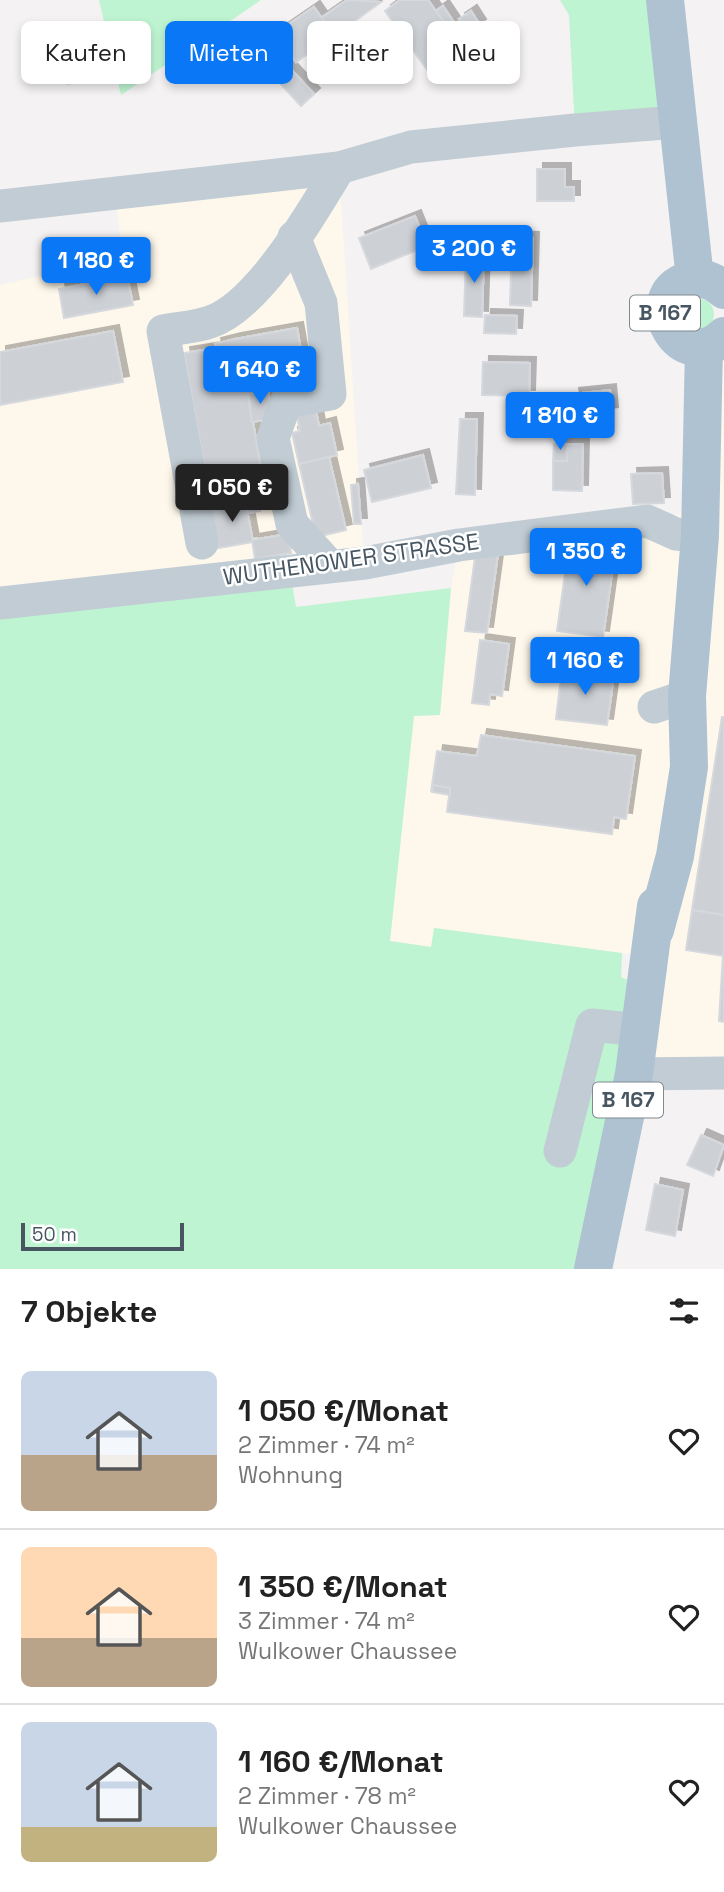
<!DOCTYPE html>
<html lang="de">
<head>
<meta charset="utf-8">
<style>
  :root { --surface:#fff; --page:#f2f2f2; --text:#222; --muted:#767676; --line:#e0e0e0; --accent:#0a77f6 }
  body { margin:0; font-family:"Space Grotesk",sans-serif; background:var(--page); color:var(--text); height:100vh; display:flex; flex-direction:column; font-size:26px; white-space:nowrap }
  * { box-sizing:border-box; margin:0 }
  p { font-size:23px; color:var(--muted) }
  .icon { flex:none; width:38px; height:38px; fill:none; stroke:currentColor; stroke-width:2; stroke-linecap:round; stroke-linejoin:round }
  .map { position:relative; height:1269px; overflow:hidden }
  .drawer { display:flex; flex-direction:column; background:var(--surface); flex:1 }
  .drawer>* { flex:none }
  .guide { position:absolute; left:21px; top:21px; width:682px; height:63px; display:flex; gap:14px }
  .scale { position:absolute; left:21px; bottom:18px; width:163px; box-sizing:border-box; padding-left:7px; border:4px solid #475661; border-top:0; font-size:19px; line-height:24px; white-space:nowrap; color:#475661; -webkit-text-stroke:5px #fff; paint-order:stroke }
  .price { position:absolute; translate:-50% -60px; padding:0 16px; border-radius:7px; background:var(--accent); color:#fff; font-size:23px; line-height:46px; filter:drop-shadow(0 2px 4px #0008) }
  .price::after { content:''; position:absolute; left:50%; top:42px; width:21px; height:16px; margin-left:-10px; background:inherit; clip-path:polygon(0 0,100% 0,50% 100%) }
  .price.on { background:#222; color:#fff }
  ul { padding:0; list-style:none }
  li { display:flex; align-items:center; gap:21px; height:175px; padding:0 21px }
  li+li { border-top:2px solid var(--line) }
  li span { display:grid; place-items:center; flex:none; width:196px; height:140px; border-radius:10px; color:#555 }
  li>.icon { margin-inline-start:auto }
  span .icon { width:84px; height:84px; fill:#fffc; stroke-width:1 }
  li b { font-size:30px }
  h2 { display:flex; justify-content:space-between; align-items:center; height:84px; padding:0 21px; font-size:30px }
  .pill { padding:0 24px; border-radius:10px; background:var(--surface); box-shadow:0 4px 10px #0003; font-size:24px; line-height:63px }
  .pill.on { background:var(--accent); color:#fff }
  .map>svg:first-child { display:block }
  .commercial { fill:#fef8ec }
  .green { fill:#bef4d1 }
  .building { fill:#cdd1d6; stroke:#d5d8dd; stroke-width:2; filter:url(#shadow) }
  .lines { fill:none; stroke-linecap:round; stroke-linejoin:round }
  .minor { stroke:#c1ccd4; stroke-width:33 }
  .major { stroke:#afc2d2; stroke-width:38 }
  .labels { text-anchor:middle; stroke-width:5; stroke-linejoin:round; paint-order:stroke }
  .shield { fill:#fff; stroke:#7e8990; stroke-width:2 }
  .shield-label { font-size:21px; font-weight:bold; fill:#475661 }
  .street-label { font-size:23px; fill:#475661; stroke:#fff }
</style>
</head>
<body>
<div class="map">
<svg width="724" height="1269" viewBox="0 0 724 1269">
  <defs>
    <filter id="shadow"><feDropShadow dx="6" dy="-6" stdDeviation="0" flood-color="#0004"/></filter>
  </defs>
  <rect width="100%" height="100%" fill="#f4f2f2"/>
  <g class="commercial">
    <polygon points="339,169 364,561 0,602 0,285 123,257 115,193"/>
    <polygon points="724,336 724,1072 623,1065 641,956 434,928 432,947 390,941 414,716 440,715 451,588 459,546 703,511"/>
  </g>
  <g class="green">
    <polygon points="99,0 261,0 121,95"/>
    <polygon points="560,0 650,0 662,101 645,123 575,130 569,15"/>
    <circle cx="699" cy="314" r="15"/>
    <polygon points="290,570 296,607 451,588 440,715 414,716 390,941 431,947 434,928 622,953 621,977 636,984 584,1269 0,1269 0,606"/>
  </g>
  <g class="building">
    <polygon points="347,0 381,2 334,36 321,18"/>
    <polygon points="400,0 428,0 462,48 428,71 409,45 402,50 395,42 403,36 385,11"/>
    <polygon points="443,6 455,24 449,29 436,11"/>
    <polygon points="314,7 334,36 296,62 276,33"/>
    <polygon points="471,11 480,25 468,33 459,19"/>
    <polygon points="48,40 54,64 37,68 32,44"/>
    <polygon points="280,55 288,66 279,74 270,63"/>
    <polygon points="82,56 85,65 65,70 63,61"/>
    <polygon points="85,65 88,79 68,84 65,70"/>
    <polygon points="288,66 314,94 301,106 275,78"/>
    <polygon points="537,169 565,169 565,187 574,187 574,201 537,201"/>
    <polygon points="415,216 427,246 371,269 359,238"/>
    <polygon points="512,237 533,238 531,306 510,305"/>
    <polygon points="466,254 484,255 482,317 464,316"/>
    <polygon points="127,276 133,305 64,318 59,289"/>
    <polygon points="485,315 517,316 516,334 484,333"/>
    <polygon points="297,328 307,384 248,394 266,496 211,505 184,353 216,348 215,344 235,339"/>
    <polygon points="113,331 123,382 0,405 0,352"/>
    <polygon points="483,362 530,363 529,396 482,395"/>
    <polygon points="610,390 612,413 577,417 573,394"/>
    <polygon points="268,391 273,418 252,422 248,394"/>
    <polygon points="316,411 319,426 330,423 337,455 299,464 292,433 300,431 297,416"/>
    <polygon points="460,419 477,419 475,495 456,494"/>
    <polygon points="554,444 568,444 567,461 553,461"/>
    <polygon points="568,444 583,444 582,491 553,490 553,461 567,461"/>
    <polygon points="423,455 431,488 372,502 364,470"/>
    <polygon points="329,457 346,530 316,537 299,464"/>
    <polygon points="662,473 664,503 633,504 631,474"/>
    <polygon points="358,484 361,524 354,524 351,485"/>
    <polygon points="258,497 260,511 247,513 245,499"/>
    <polygon points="245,499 253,542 218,548 211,505"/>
    <polygon points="288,534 291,553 255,559 252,540"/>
    <polygon points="570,538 616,545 603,637 557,631"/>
    <polygon points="476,550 498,553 487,633 465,631"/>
    <polygon points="480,640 509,644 502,696 490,694 489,705 472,703"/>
    <polygon points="569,653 589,656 587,667 567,664"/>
    <polygon points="562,668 614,675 607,725 556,719"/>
    <polygon points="722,717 724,717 724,915 692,910"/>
    <polygon points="481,735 635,756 626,819 614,817 612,834 447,812 450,788 433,785 431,792 437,751 477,756"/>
    <polygon points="433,785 450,788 450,795 432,792"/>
    <polygon points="692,910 724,915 724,956 686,950"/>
    <polygon points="723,955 724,956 724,1022 719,1021"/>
    <polygon points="701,1135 724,1145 713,1176 687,1165"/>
    <polygon points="655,1184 683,1190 675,1236 646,1230"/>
  </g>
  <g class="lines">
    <g class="minor">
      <polyline points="0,206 339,168 411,147 575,130 678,122"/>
      <polyline points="294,237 321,303 330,394 286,402 273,438 292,524 329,565"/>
      <path d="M 202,543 L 163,331 C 178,328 196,327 210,322 C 259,306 313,211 339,168"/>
      <polyline points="0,603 365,563 459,545 647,521 676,534 700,536"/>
      <polyline points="654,707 687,696"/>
      <polyline points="634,1074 724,1073"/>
      <polyline points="560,1151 592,1025 640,1030"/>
    </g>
    <g class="major">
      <polyline points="665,0 695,279"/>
      <path d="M 724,290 C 714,281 702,276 689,280 C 636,297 682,377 724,336"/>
      <polyline points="655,930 675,856 689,767 687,696 700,536 704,347"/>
      <polyline points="593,1269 634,1074 656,906"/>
    </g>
  </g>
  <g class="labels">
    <g class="shield">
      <rect x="630" y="295.5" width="70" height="35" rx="5"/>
      <rect x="593" y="1082.5" width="70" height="35" rx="5"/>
    </g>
    <g class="shield-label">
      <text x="665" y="320">B 167</text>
      <text x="628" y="1107">B 167</text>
    </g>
    <g class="street-label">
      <text transform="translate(351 559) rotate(-8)" y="8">WUTHENOWER STRASSE</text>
    </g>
  </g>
</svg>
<div class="scale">50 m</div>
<b class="price" style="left:474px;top:285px">3 200 €</b>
<b class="price" style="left:96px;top:297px">1 180 €</b>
<b class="price" style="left:260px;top:406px">1 640 €</b>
<b class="price" style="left:560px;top:452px">1 810 €</b>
<b class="price on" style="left:232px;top:524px">1 050 €</b>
<b class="price" style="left:586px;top:588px">1 350 €</b>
<b class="price" style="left:585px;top:697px">1 160 €</b>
<div class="guide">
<a class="pill">Kaufen</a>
<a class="pill on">Mieten</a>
<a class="pill">Filter</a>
<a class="pill">Neu</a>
</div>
</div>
<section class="drawer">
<h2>7 Objekte<svg class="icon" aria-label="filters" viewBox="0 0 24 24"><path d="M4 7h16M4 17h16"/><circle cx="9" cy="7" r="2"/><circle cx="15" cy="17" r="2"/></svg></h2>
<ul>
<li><span style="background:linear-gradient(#c9d6e8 60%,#b9a48a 0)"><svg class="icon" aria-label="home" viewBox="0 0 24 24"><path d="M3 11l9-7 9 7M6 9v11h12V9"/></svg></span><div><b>1 050 €/Monat</b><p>2 Zimmer · 74 m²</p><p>Wohnung</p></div><svg class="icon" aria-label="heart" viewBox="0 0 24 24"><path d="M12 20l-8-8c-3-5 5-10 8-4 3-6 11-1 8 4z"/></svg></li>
<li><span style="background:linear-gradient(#ffd9b3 65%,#b9a48a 0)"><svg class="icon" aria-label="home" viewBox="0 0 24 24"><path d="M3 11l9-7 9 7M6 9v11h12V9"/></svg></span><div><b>1 350 €/Monat</b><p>3 Zimmer · 74 m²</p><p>Wulkower Chaussee</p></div><svg class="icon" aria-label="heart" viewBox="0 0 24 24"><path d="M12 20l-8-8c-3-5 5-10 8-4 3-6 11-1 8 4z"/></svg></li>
<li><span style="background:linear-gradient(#c9d6e8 75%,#c2b280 0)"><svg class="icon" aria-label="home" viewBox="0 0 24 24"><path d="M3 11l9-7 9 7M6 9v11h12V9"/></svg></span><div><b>1 160 €/Monat</b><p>2 Zimmer · 78 m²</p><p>Wulkower Chaussee</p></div><svg class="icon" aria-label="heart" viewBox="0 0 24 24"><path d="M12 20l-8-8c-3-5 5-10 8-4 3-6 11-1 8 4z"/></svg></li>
</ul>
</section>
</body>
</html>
